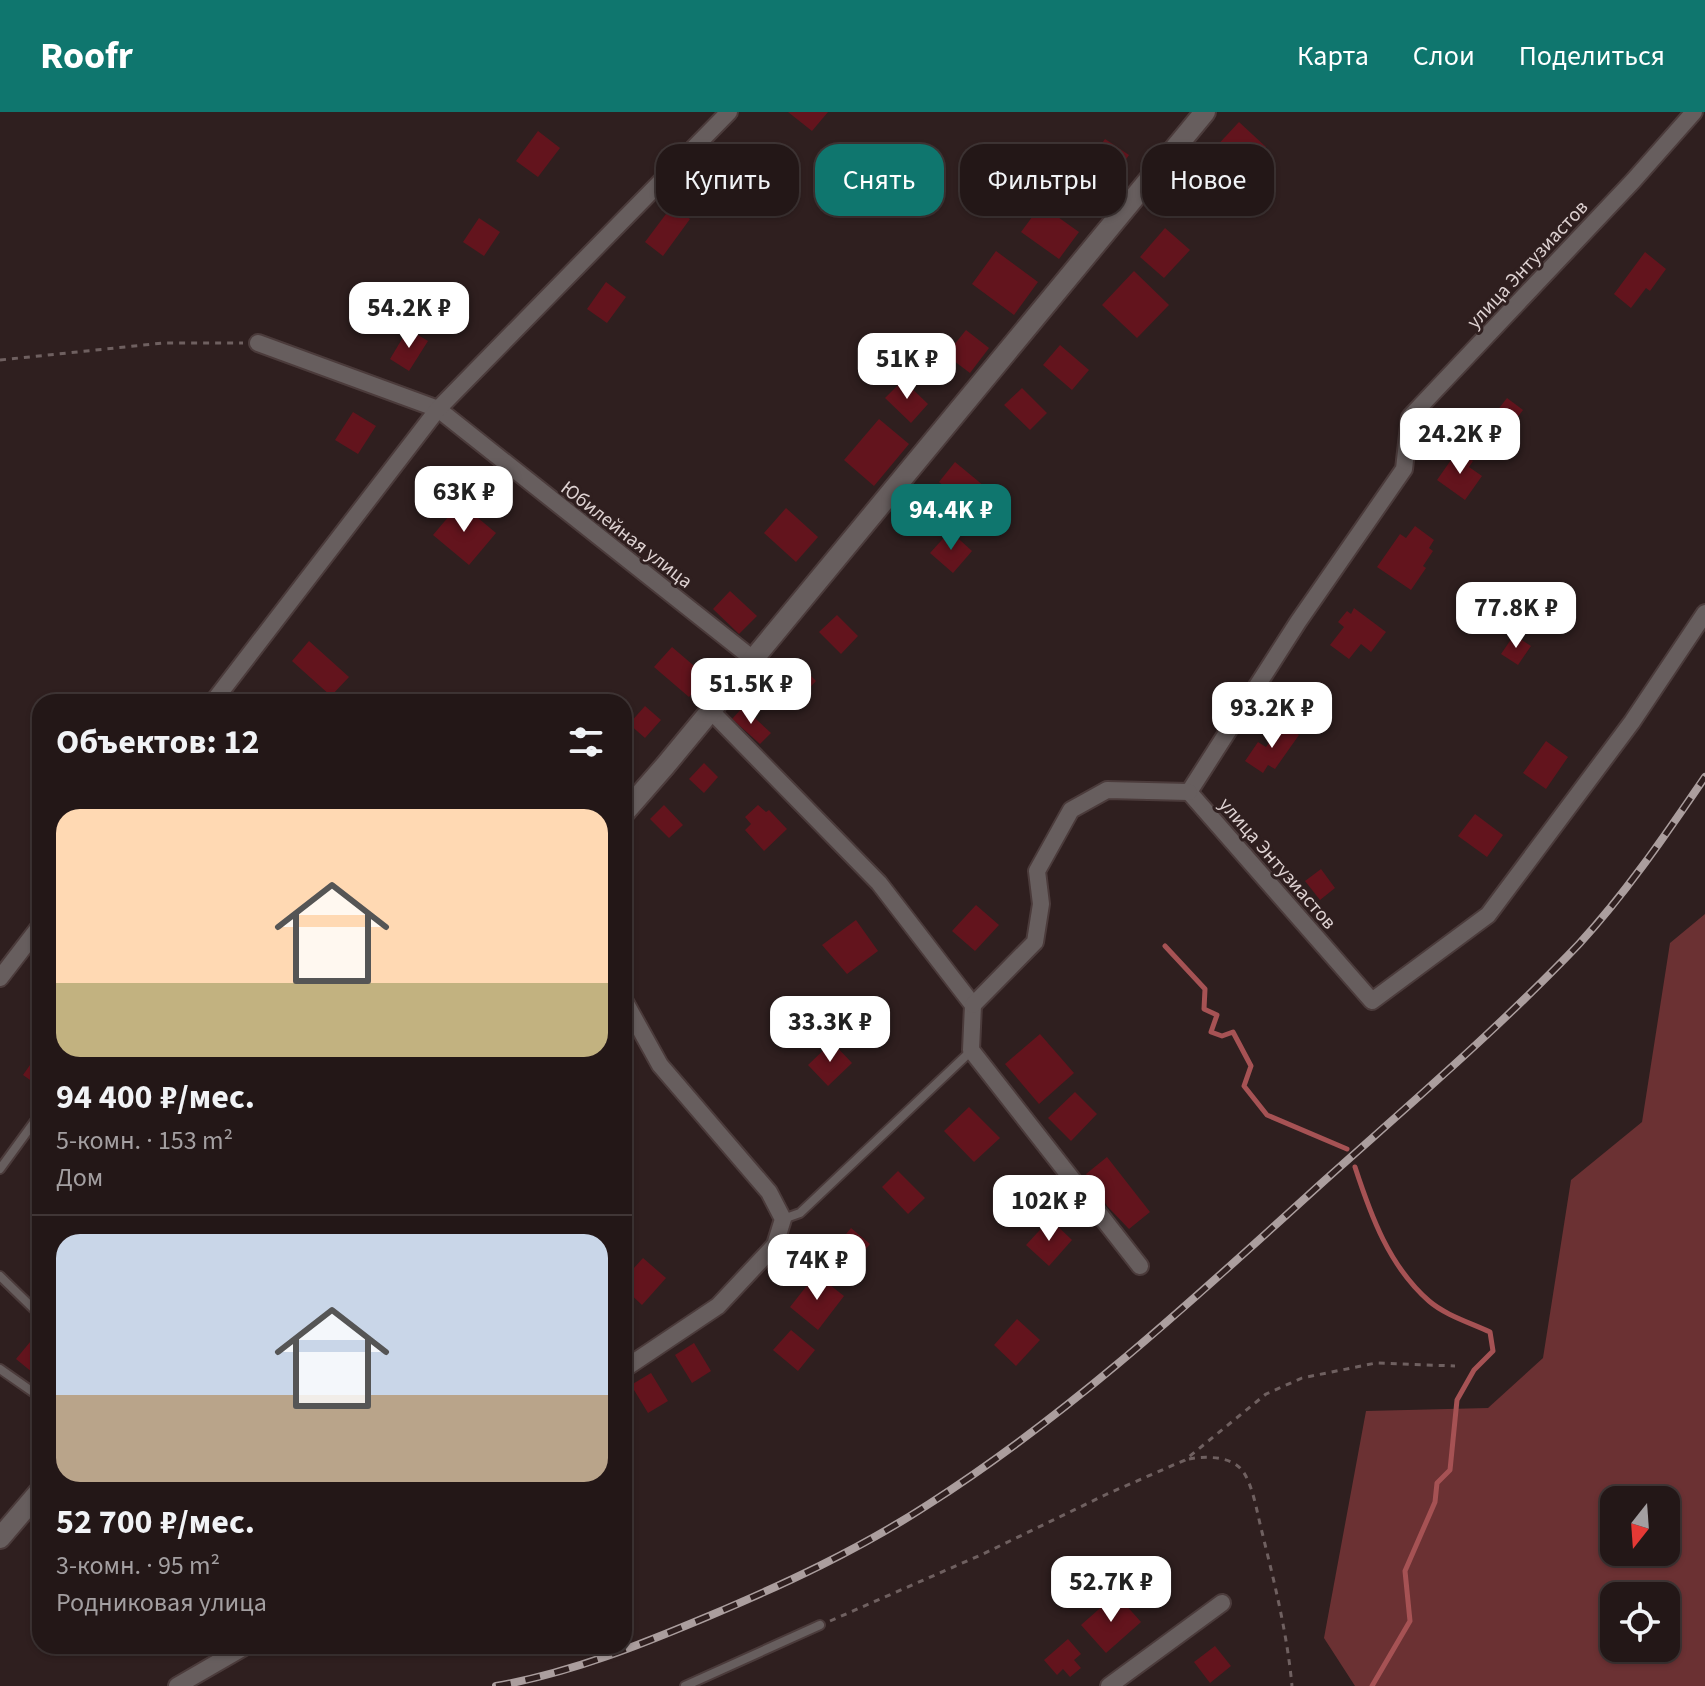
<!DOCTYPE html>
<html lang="ru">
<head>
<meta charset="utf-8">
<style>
  :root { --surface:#231717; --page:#2b2020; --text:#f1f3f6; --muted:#a39fa1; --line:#403636; --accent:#0f766e }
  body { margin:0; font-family:"Source Sans 3",sans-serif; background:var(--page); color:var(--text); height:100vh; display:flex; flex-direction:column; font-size:30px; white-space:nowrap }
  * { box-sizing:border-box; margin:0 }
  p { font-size:26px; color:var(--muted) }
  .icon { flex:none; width:44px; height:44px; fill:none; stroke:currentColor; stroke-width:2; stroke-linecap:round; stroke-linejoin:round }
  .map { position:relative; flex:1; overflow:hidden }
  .side { position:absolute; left:32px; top:582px; width:600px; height:960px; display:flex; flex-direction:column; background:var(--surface); border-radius:24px; box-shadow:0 2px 6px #0004,0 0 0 2px var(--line) }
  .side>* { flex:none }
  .guide { position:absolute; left:656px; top:32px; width:760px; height:72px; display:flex; gap:16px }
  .needle { width:52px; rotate:197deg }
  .fabs { position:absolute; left:1600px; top:1374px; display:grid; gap:16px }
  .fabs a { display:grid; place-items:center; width:80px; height:80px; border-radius:16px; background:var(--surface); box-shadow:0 2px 6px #0004,0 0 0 2px var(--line); font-size:40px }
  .price { position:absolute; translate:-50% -68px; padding:0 18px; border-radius:16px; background:#fff; color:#222; font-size:26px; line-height:52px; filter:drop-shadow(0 2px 4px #0008) }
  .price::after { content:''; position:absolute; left:50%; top:48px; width:24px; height:18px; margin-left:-12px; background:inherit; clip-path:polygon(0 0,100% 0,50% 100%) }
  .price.active { background:var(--accent); color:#fff }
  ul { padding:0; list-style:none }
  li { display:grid; align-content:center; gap:16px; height:424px; padding:0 24px }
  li+li { border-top:2px solid var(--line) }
  li span { display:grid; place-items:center; height:248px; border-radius:24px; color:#555 }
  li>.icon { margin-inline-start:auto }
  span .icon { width:144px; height:144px; fill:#fffc; stroke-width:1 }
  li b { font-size:34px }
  h2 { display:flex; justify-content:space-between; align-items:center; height:96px; padding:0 24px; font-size:34px }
  .chip { padding:0 28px; border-radius:24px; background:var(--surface); box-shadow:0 2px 6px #0004,0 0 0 2px var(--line); font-size:28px; line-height:72px }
  .chip.active { background:var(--accent); color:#fff }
  header { display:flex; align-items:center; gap:48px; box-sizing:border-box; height:112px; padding:0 40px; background:var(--accent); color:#fff }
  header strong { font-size:38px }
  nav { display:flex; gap:44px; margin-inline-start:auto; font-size:28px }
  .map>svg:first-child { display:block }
  .green { fill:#6b3133; fill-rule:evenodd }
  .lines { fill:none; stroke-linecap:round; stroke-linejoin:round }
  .stream { stroke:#a65254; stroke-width:5 }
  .building { fill:#63141d }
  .service-casing { stroke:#4b3b3b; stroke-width:12 }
  .minor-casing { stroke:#4b3b3b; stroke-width:20 }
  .tertiary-casing { stroke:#4b3b3b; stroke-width:24 }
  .path { stroke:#6f6060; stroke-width:3; stroke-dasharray:6 6; stroke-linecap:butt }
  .service { stroke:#675e5e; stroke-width:8 }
  .minor { stroke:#675e5e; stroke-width:16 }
  .tertiary { stroke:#675e5e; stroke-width:20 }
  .rail-casing { stroke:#ab9e9e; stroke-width:8 }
  .rail { stroke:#2f1f1f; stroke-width:5; stroke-dasharray:15; stroke-linecap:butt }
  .labels { text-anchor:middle; stroke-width:6; stroke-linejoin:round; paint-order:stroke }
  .street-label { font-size:20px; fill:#ddd1d1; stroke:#2f1f1f }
</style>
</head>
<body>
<header>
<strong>Roofr</strong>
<nav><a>Карта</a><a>Слои</a><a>Поделиться</a></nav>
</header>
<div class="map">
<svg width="1705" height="1574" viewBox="0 0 1705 1574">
  <rect width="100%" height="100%" fill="#2f1f1f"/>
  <path class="green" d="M 1705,802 L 1705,1574 L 1355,1574 L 1324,1526 L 1366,1299 L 1488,1296 L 1543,1246 L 1571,1068 L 1642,1010 L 1670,831 ZM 1614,1388 L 1666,1388 L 1666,1440 L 1614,1440 ZM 1614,1484 L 1666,1484 L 1666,1536 L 1614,1536 Z"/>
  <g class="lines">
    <g class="stream">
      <polyline points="1165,834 1205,877 1204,897 1217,903 1211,920 1222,924 1233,920 1251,954 1244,974 1267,1003 1347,1037"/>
      <path d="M 1355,1055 C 1371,1104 1389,1154 1429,1189 C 1445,1203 1471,1211 1490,1220 L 1493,1239 L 1474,1258 L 1457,1288 L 1450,1358 L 1437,1371 L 1435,1390 L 1405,1459 L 1410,1509 L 1372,1574"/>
    </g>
  </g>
  <g class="building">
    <polygon points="788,0 828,0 812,19"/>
    <polygon points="1239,10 1266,35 1241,63 1213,38"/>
    <polygon points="538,19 560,36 538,65 516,49"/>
    <polygon points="1105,27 1129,43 1115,63 1091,47"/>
    <polygon points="724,36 745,53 719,84 698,67"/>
    <polygon points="1069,64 1096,83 1080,104 1054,85"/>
    <polygon points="1041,93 1079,120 1059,147 1021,120"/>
    <polygon points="672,94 690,107 663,144 645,130"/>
    <polygon points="479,106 500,120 484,144 463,130"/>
    <polygon points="1165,116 1190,138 1164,166 1140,145"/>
    <polygon points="996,139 1038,170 1014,203 972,172"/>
    <polygon points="1645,140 1666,157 1650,179 1646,176 1631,196 1614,182"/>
    <polygon points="1134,159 1169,193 1137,226 1102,193"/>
    <polygon points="606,170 626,185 607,211 587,197"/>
    <polygon points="408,217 428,229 409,259 390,247"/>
    <polygon points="966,218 989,236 970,261 946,243"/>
    <polygon points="1060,233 1089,258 1072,278 1043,253"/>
    <polygon points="903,268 928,292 911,311 885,286"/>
    <polygon points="1022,276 1047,301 1030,318 1004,293"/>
    <polygon points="1507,286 1523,298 1502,326 1486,313"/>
    <polygon points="353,300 376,314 358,342 335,328"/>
    <polygon points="879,307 909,332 874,374 844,348"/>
    <polygon points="1458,338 1473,349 1469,355 1482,364 1465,388 1437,368"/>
    <polygon points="955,350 990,379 974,399 939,370"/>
    <polygon points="460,391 496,421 469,453 433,423"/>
    <polygon points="786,396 818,425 796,450 764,421"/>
    <polygon points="1415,414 1434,428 1429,436 1433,439 1423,454 1426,456 1411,478 1377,455 1400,422 1406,426"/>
    <polygon points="950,419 972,439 953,461 930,441"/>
    <polygon points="730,479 757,504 739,522 713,497"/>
    <polygon points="1354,496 1386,520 1371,540 1361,532 1349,547 1330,533 1344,515 1338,510 1347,499 1351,502"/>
    <polygon points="837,503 858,524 841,542 819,520"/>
    <polygon points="1514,523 1531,534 1518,553 1501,542"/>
    <polygon points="309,529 349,565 331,584 292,549"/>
    <polygon points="672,535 707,565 689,585 654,555"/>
    <polygon points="795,548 816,569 796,590 775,569"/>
    <polygon points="645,594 661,608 645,626 629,612"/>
    <polygon points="743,595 771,621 760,632 732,607"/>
    <polygon points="1282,612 1299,623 1275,657 1268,653 1263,661 1245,649 1258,630 1266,635"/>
    <polygon points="1546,629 1568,645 1546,677 1523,661"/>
    <polygon points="704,651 718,665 704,681 689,667"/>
    <polygon points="664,693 683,713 669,726 650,707"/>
    <polygon points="758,693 766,700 769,698 787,717 764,739 745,718 751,712 745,705"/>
    <polygon points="1475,702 1503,723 1487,745 1458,724"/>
    <polygon points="1321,757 1335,776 1320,788 1305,769"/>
    <polygon points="976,793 999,813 975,839 952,819"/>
    <polygon points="856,808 878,839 847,862 822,833"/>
    <polygon points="1040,922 1074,961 1039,992 1005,952"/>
    <polygon points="832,930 852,951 828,974 808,953"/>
    <polygon points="37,943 40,945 40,975 23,963"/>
    <polygon points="1075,980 1097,1002 1071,1029 1048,1006"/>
    <polygon points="969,995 1000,1026 974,1050 944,1019"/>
    <polygon points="1107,1045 1150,1100 1129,1117 1107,1094 1086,1062"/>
    <polygon points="898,1059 925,1086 908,1102 882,1075"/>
    <polygon points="1050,1107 1072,1128 1049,1154 1026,1133"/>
    <polygon points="851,1116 870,1132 851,1155 832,1139"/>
    <polygon points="643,1146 666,1166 642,1193 624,1176 624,1167"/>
    <polygon points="816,1162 844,1184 818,1218 790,1195"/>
    <polygon points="1017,1207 1040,1228 1016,1254 994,1233"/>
    <polygon points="40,1218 40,1263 38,1265 16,1247"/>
    <polygon points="791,1218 815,1238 798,1259 773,1238"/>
    <polygon points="694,1231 711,1259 692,1271 675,1243"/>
    <polygon points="651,1261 668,1289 648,1301 631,1273"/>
    <polygon points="1116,1482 1141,1510 1106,1541 1081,1513"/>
    <polygon points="1068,1527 1081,1542 1074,1548 1081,1556 1070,1565 1063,1557 1057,1563 1044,1548"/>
    <polygon points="1215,1534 1231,1554 1210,1571 1194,1550"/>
  </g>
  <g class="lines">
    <defs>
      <g id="service">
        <polyline points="0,1057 40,1002"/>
        <polyline points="783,1107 800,1101 971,939"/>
        <polyline points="0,1164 40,1203"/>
        <polyline points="0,1257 40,1285"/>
        <polyline points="685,1574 820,1513"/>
      </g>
      <g id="minor">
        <polyline points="1694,0 1633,69 1410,305 1404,357 1298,510 1189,680 1372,889 1488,803 1632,610 1705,501"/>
        <polyline points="258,231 438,297 753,547"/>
        <polyline points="213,590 438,297 729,0"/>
        <polyline points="711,599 879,771 973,893 971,938 1140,1154"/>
        <polyline points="0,866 40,814"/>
        <polyline points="624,888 660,953 769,1080 783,1107 775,1133 718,1194 624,1257"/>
        <polyline points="973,893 1035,830 1041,792 1037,759 1071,698 1107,678 1189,680"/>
        <polyline points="177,1574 246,1534"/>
        <polyline points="1109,1574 1222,1491"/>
      </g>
      <g id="tertiary">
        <polyline points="624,701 665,654 1205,0"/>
        <polyline points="0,1426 40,1379"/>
      </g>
    </defs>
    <use href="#service" class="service-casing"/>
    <use href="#minor" class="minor-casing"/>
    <use href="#tertiary" class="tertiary-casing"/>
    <g class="path">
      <polyline points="0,248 163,231 243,231"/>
      <path d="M 1189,1347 C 1204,1344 1230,1344 1241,1357 C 1252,1369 1257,1400 1261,1416 C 1274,1469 1287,1520 1292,1574"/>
      <polyline points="830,1509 983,1442 1107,1382 1185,1348 1266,1282 1302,1266 1376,1251 1455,1254"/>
    </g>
    <use href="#service" class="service"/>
    <use href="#minor" class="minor"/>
    <use href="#tertiary" class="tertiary"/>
    <defs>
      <path id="rail" d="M 496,1574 C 570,1561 640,1533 709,1504 C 785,1472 860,1437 929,1392 C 1073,1300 1198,1183 1324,1069 C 1410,992 1499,916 1579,832 C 1626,781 1666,722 1705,665"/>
    </defs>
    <use href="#rail" class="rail-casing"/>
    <use href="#rail" class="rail"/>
  </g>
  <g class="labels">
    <g class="street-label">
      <text transform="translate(1527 152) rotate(-47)" y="7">улица Энтузиастов</text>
      <text transform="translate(627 422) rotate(38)" y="7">Юбилейная улица</text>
      <text transform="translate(1278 751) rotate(49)" y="7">улица Энтузиастов</text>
    </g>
  </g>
</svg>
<div class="fabs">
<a><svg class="needle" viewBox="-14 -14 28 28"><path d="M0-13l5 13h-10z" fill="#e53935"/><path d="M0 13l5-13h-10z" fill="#a39fa1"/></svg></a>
<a><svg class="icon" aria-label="locate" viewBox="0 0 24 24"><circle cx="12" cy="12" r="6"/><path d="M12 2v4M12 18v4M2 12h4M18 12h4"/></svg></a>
</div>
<b class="price" style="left:409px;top:238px">54.2K ₽</b>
<b class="price" style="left:907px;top:289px">51K ₽</b>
<b class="price" style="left:1460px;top:364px">24.2K ₽</b>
<b class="price" style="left:464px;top:422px">63K ₽</b>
<b class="price active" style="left:951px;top:440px">94.4K ₽</b>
<b class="price" style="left:1516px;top:538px">77.8K ₽</b>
<b class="price" style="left:751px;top:614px">51.5K ₽</b>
<b class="price" style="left:1272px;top:638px">93.2K ₽</b>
<b class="price" style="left:830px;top:952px">33.3K ₽</b>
<b class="price" style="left:1049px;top:1131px">102K ₽</b>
<b class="price" style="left:817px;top:1190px">74K ₽</b>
<b class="price" style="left:1111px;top:1512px">52.7K ₽</b>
<div class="guide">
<a class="chip">Купить</a>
<a class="chip active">Снять</a>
<a class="chip">Фильтры</a>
<a class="chip">Новое</a>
</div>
<section class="side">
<h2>Объектов: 12<svg class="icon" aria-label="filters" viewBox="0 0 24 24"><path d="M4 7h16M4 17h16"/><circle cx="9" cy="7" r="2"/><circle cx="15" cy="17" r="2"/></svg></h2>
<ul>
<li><span style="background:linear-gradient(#ffd9b3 70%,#c2b280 0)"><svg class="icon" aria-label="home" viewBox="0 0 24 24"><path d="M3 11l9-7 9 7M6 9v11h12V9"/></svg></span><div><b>94 400 ₽/мес.</b><p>5-комн. · 153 m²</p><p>Дом</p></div></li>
<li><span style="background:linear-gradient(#c9d6e8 65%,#b9a48a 0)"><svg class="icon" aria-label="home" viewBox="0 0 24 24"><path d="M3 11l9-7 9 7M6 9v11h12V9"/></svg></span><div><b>52 700 ₽/мес.</b><p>3-комн. · 95 m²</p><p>Родниковая улица</p></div></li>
</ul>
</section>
</div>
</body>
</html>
